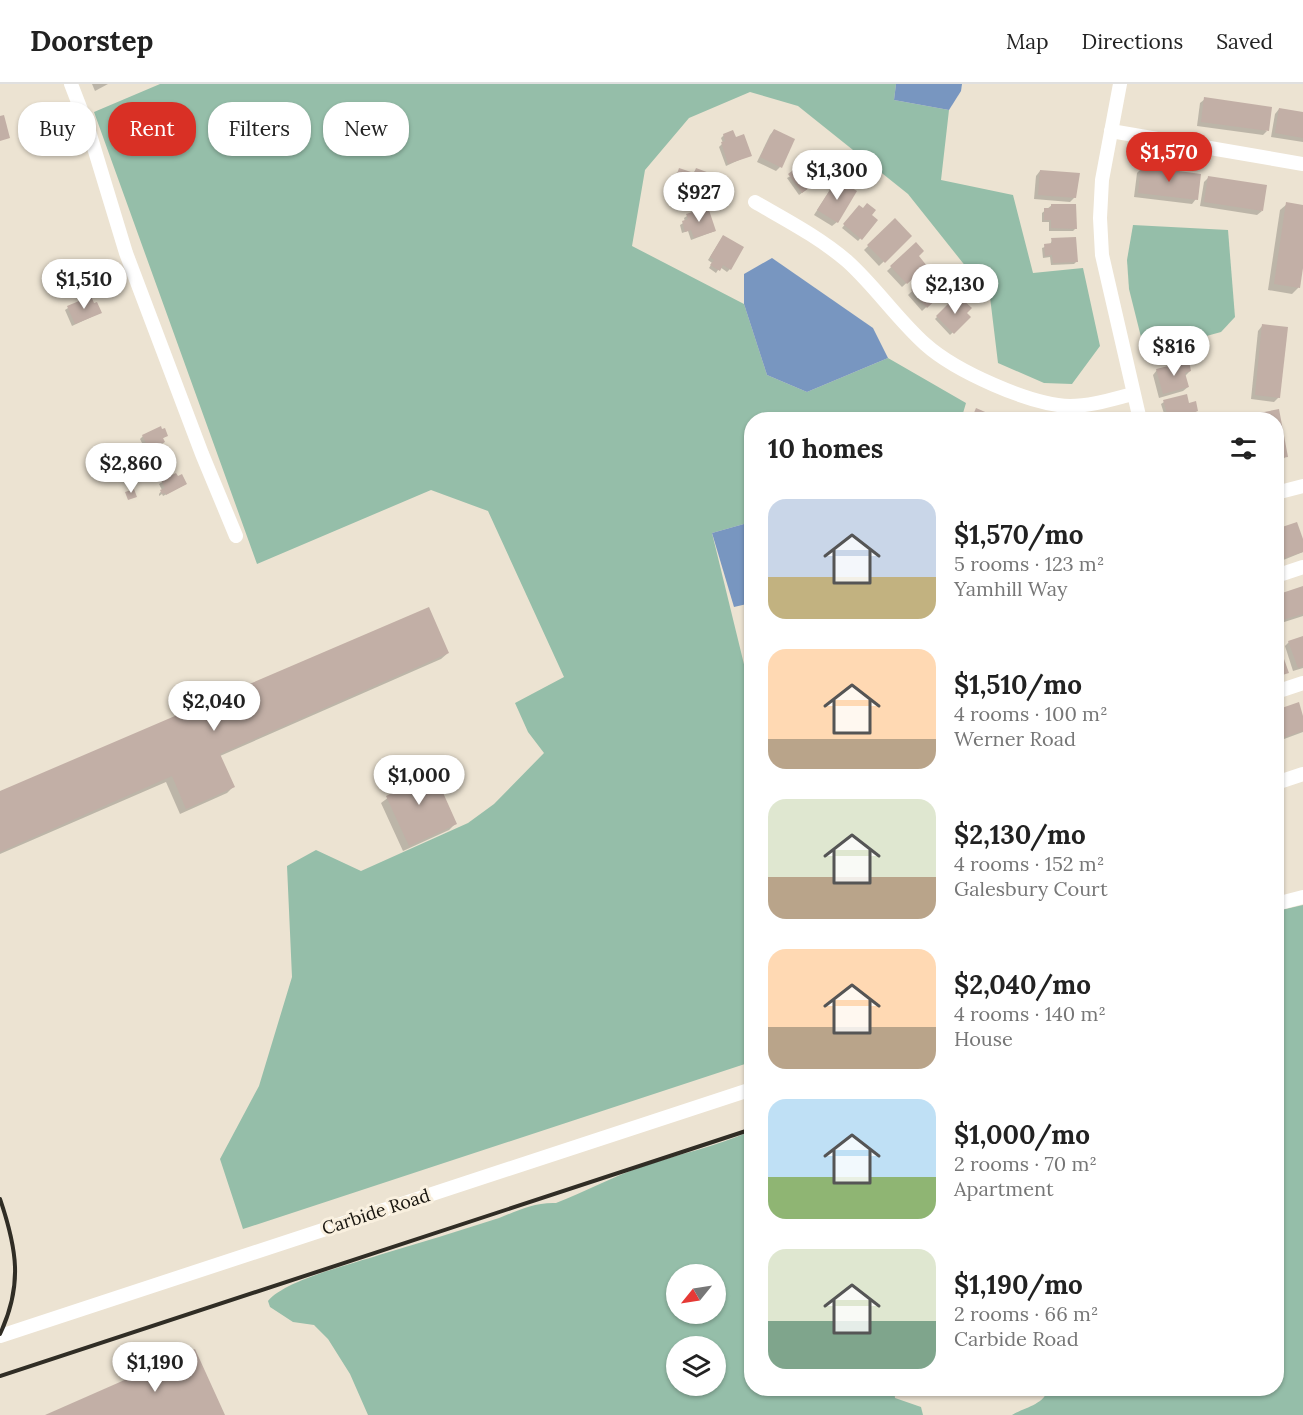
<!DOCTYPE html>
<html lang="en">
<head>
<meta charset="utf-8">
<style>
  :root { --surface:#fff; --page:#f2f2f2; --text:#222; --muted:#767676; --line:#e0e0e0; --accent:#d93025 }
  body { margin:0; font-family:Lora,serif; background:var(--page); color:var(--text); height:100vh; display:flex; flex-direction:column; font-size:22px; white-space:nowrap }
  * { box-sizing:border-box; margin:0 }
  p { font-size:20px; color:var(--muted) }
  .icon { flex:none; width:33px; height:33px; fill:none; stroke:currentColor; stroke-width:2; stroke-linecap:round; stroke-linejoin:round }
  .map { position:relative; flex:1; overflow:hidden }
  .drawer { position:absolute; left:744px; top:328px; width:540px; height:984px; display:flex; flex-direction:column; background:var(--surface); border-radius:24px; box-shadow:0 2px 4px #0004 }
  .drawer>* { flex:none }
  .hud { position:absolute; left:18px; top:18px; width:570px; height:54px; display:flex; gap:12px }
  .needle { width:39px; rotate:240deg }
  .fabs { position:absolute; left:666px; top:1180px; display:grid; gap:12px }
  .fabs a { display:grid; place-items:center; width:60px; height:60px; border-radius:50%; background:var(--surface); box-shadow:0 2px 4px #0004; font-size:30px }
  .price { position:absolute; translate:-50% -51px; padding:0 14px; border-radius:21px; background:#fff; color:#222; font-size:20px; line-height:39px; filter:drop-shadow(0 2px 3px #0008) }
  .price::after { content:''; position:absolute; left:50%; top:36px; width:18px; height:14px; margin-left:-9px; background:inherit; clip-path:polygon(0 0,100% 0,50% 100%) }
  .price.on { background:var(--accent); color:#fff }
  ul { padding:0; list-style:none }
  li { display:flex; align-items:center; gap:18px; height:150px; padding:0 24px }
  li span { display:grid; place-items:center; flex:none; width:168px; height:120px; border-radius:18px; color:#555 }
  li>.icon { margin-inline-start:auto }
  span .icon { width:72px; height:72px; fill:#fffc; stroke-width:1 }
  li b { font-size:26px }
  h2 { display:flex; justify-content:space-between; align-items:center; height:72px; padding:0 24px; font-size:26px }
  .pill { padding:0 21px; border-radius:24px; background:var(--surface); box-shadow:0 2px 4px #0004; font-size:21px; line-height:54px }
  .pill.on { background:var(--accent); color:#fff }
  header { display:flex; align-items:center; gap:36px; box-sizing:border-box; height:84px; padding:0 30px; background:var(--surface); border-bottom:2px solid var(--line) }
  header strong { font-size:28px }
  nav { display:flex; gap:33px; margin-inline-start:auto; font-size:21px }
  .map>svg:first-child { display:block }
  .green { fill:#95bea9; fill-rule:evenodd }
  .water { fill:#7896c0 }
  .shadow { fill:#0003 }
  .building { fill:#c2afa6 }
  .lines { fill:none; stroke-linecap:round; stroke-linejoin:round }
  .minor { stroke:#fff; stroke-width:14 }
  .rail { stroke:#302d25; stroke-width:4 }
  .labels { text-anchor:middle; stroke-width:6; stroke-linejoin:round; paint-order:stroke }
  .street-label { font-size:18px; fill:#16130d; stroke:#f9f0df }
</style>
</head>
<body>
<header>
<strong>Doorstep</strong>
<nav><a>Map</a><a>Directions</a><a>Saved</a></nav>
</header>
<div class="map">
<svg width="1303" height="1331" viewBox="0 0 1303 1331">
  <rect width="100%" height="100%" fill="#ece3d2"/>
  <g class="green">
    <polygon points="160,0 896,0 894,16 949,26 941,96 1013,111 1033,189 1083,184 1100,262 1072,300 1044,299 998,279 990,213 908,110 798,22 750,8 689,34 645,86 632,162 744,220 767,291 807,308 888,274 966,319 961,336 752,336 751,438 712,449 751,609 751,978 243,1145 220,1075 259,1002 292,893 287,782 316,766 361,787 468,739 494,720 544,669 528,648 515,619 564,593 488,427 431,406 257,480 94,28"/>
    <polygon points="1133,141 1228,146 1235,233 1221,248 1145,269 1129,205 1127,176"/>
    <path d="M 1303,821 L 1303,1331 L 1012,1331 C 1025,1323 1044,1321 1048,1305 L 1276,1305 L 1277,827 Z"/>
    <path d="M 751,1047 L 752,1305 L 894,1305 L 895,1314 L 921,1323 L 923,1331 L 368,1331 L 350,1290 L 328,1255 L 314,1241 L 293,1238 L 270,1223 L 268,1217 C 285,1196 352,1180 379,1171 C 419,1159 459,1147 499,1134 C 517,1127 535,1118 556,1119 C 584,1108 612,1093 641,1083 C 678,1070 715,1063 751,1047 ZM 676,1191 L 716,1191 L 716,1230 L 676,1230 ZM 676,1263 L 716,1263 L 716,1302 L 676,1302 Z"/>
  </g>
  <g class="water">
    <polygon points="896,0 962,0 961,7 949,26 894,16"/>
    <polygon points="772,174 873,244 888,274 807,308 767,291 744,220 744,190"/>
    <polygon points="751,438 751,519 734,523 712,449"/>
  </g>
  <g class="shadow">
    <polygon points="92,0 108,0 95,7"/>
    <polygon points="1205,15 1267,47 1263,51 1197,42 1200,19"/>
    <polygon points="1279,25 1303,29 1303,58 1271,53 1275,30"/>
    <polygon points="774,46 780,83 776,87 757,78 770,51"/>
    <polygon points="724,51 735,55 750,71 726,82 719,63 723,59 721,54"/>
    <polygon points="811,81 816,88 818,97 799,111 787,94"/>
    <polygon points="1142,84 1196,115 1192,120 1134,113 1137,89"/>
    <polygon points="680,86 692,90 696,86 710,116 706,120 669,107 675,90"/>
    <polygon points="1040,87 1075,113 1070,118 1034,115 1036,92"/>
    <polygon points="1208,94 1262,127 1257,131 1200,122 1204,98"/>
    <polygon points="833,101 837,138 832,142 814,131"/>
    <polygon points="1287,120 1303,123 1303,174 1298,204 1292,210 1268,206 1280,126"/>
    <polygon points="1052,121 1076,144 1073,147 1049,147 1049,138 1042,138 1042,129"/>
    <polygon points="859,123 876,136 858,157 842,144"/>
    <polygon points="687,132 715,147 691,156 688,147 682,149 680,141 685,138 684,134"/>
    <polygon points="895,136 910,152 879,182 864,166"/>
    <polygon points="723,152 730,185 727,188 720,183 716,189 709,184 712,179 708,176"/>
    <polygon points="1052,156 1077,177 1074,180 1051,181 1050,173 1043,174 1042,164 1050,161"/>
    <polygon points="916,160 917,172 925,182 902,203 887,187"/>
    <polygon points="938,183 953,198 922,227 908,211"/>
    <polygon points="953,217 969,233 950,251 935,235"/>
    <polygon points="68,224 100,229 72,242 65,226"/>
    <polygon points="1262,242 1279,313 1274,318 1251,315 1258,247"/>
    <polygon points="1157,286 1190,287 1185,292 1188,303 1183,307 1159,314 1153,291"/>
    <polygon points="1164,318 1197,327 1191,330 1192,334 1190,336 1166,336 1161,320"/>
    <polygon points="1278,327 1286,372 1282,377 1276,378 1276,336 1250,335 1254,331"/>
    <polygon points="143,352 166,352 162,355 164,358 161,361 146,367 140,355"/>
    <polygon points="124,387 125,390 119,394 118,391"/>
    <polygon points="175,391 186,400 163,412 162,410 159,412 159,410 162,406 159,400"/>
    <polygon points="1276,447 1303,459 1303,468 1276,479"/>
    <polygon points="1303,504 1303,532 1278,540 1276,512"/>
    <polygon points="1303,553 1303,584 1293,587 1285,562 1289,558"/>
    <polygon points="448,569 441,575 220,672 233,703 227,709 180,730 166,698 0,770 0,709"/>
    <polygon points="1276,628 1303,636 1303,648 1276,658"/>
    <polygon points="393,689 455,740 449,746 403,767 381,719 393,710 386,695"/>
  </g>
  <g class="building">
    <polygon points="1204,13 1272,23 1269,47 1201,38"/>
    <polygon points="1279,24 1303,28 1303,54 1275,49"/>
    <polygon points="4,31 10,54 0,57 0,32"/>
    <polygon points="774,45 795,55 782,84 760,73"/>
    <polygon points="733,46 736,53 744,50 752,72 728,80 721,58 725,57 723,50"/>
    <polygon points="808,75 811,79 817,75 823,83 818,88 823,94 802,109 788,90"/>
    <polygon points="1141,82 1201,90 1198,116 1138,109"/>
    <polygon points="679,84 694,89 696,84 720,93 711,117 673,102"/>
    <polygon points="1040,86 1080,89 1076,114 1038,111"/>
    <polygon points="1208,92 1267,101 1263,127 1204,118"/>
    <polygon points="837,95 857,107 838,139 817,126"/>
    <polygon points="1286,118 1303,121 1303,184 1300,204 1274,200"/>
    <polygon points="867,119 876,126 872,131 878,136 862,156 843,140 859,121 863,124"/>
    <polygon points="1051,120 1076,120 1077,145 1051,144 1051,136 1044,136 1044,124 1051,124"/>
    <polygon points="708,123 716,147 694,154 691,146 685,148 682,137 688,135 686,130"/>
    <polygon points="895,134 912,152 885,179 867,161"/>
    <polygon points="723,151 744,163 731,186 723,181 720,187 710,181 714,176 710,173"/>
    <polygon points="1076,153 1078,178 1053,179 1052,171 1045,172 1044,160 1052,159 1051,154"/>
    <polygon points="916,158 924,167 919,172 927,182 907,200 890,182"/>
    <polygon points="938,181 955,198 927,224 911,206"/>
    <polygon points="91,212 94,219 97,218 102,229 75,240 67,222"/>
    <polygon points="953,215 959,221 963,216 972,224 967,229 971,233 954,250 936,232"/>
    <polygon points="1262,240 1288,243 1280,314 1255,311"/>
    <polygon points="1189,277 1191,287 1185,289 1189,303 1163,310 1156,285"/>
    <polygon points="1187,310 1189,319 1196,317 1198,327 1192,329 1194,334 1169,336 1163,316"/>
    <polygon points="976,324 999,334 998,336 971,336"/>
    <polygon points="1279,325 1288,373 1276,375 1276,336 1255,336 1254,330"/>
    <polygon points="161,342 162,345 165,344 168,352 163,354 165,358 149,366 142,351"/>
    <polygon points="176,389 178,392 182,390 187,400 166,411 165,409 162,410 160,406 165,404 161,396"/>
    <polygon points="134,405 137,413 128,416 125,408"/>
    <polygon points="1297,438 1303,455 1303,468 1276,477 1276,445"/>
    <polygon points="1303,502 1303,530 1282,536 1276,521 1276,511"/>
    <polygon points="429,523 449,569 220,670 235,703 186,725 172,692 0,768 0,707"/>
    <polygon points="1303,552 1303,582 1298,584 1288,557"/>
    <polygon points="1276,561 1279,561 1289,589 1276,593"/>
    <polygon points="1299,618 1303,632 1303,647 1276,656 1276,626"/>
    <polygon points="412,679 421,699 436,693 457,740 409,762 386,712 400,705 392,688"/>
    <polygon points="195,1265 225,1331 45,1331"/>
  </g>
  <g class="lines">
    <g class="minor">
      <polyline points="71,0 88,44 126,169 202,370 236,452"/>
      <polyline points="1120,0 1102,96 1100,134 1102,171 1140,336"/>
      <polyline points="1111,47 1303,80"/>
      <path d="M 755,118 C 786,136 819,153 847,177 C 875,202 897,235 925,260 C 955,287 1030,321 1070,322 C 1092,322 1113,315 1133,310"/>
      <polyline points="1276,409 1303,402"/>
      <polyline points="1276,492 1303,483"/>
      <polyline points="1276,608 1303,599"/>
      <polyline points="1276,699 1303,690"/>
      <polyline points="1276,820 1303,813"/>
      <polyline points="0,1252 752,1005"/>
    </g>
    <g class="rail">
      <path d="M 0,1115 C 17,1165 23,1201 0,1250"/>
      <polyline points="0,1292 752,1045"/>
    </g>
  </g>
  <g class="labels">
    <g class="street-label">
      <text transform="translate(376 1128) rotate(-18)" y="6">Carbide Road</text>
    </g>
  </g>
</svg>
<div class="fabs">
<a><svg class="needle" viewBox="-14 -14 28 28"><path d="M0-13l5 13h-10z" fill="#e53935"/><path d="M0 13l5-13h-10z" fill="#767676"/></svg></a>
<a><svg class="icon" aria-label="layers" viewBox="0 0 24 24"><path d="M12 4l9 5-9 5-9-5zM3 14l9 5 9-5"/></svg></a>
</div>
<b class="price on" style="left:1169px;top:99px">$1,570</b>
<b class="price" style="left:837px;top:117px">$1,300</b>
<b class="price" style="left:699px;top:139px">$927</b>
<b class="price" style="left:84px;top:226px">$1,510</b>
<b class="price" style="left:955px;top:231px">$2,130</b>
<b class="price" style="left:1174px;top:293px">$816</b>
<b class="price" style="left:131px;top:410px">$2,860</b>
<b class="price" style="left:214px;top:648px">$2,040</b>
<b class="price" style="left:419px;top:722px">$1,000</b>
<b class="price" style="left:155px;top:1309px">$1,190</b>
<div class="hud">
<a class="pill">Buy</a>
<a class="pill on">Rent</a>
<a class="pill">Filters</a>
<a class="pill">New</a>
</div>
<section class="drawer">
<h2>10 homes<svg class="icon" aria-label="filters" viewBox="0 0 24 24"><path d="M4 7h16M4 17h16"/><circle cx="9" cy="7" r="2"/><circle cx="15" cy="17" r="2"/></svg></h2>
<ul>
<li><span style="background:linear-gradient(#c9d6e8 65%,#c2b280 0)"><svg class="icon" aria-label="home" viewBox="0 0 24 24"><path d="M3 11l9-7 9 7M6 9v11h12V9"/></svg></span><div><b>$1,570/mo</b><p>5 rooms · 123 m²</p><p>Yamhill Way</p></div></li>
<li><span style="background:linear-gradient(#ffd9b3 75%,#b9a48a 0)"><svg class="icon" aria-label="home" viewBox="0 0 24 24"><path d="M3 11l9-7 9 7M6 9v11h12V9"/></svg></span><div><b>$1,510/mo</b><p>4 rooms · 100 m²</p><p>Werner Road</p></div></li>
<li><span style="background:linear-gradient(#dfe7d0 65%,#b9a48a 0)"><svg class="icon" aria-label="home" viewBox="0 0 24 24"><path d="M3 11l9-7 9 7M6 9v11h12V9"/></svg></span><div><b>$2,130/mo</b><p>4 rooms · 152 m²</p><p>Galesbury Court</p></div></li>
<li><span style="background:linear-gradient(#ffd9b3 65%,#b9a48a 0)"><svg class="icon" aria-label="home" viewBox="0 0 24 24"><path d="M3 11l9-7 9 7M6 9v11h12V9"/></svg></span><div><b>$2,040/mo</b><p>4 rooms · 140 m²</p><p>House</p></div></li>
<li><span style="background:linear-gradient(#bfe0f5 65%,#8fb573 0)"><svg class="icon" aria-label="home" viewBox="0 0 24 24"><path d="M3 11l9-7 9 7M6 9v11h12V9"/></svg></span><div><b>$1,000/mo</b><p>2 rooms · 70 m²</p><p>Apartment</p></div></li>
<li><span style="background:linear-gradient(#dfe7d0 60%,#7fa58c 0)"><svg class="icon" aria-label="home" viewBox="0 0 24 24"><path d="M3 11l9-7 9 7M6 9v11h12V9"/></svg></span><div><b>$1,190/mo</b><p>2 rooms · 66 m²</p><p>Carbide Road</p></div></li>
</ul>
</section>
</div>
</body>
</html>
